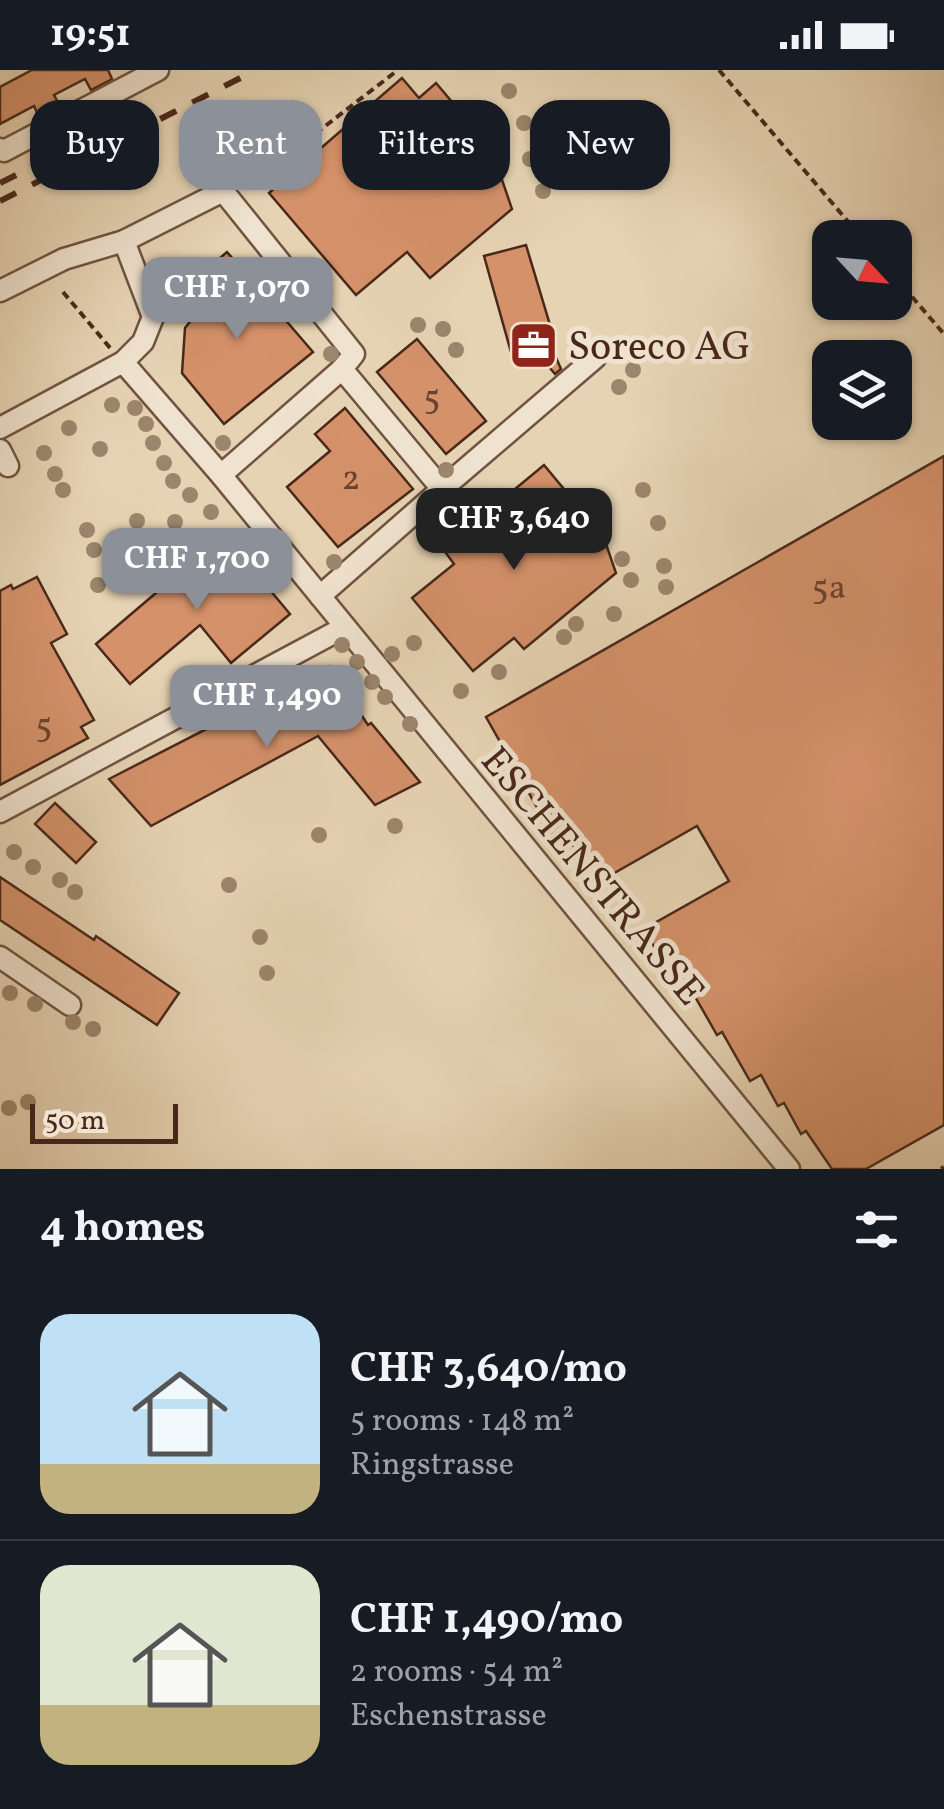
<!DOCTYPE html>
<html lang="en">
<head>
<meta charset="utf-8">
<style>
  :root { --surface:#171b24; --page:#20242c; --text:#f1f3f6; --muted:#9ea1a6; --line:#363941; --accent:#8c9099 }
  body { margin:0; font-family:Vollkorn,serif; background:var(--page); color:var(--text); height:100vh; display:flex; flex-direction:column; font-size:38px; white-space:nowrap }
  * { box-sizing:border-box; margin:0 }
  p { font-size:32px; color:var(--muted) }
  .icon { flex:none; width:55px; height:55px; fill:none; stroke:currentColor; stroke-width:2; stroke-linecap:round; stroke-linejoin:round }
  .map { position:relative; height:1099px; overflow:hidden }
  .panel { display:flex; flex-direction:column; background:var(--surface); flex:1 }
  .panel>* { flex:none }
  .top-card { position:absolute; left:30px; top:30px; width:885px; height:90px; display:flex; gap:20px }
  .needle { width:65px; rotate:116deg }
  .fabs { position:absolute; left:812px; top:150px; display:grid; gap:20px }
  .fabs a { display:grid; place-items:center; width:100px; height:100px; border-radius:20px; background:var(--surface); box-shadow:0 2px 8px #0004; font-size:50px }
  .scale { position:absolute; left:30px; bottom:25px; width:148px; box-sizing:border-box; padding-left:10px; border:5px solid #49281a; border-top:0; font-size:28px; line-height:35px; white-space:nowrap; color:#49281a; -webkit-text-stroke:8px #efe2ce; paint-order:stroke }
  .price { position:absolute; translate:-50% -85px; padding:0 22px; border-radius:20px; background:var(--accent); color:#fff; font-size:32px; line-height:65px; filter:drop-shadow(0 2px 5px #0008) }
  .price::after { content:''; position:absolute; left:50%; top:60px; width:30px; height:22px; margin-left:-15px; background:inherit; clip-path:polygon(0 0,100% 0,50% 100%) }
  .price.on { background:#222; color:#fff }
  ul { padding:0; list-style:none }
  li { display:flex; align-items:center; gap:30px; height:250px; padding:0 40px }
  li+li { border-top:2px solid var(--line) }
  li span { display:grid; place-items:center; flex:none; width:280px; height:200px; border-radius:30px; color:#555 }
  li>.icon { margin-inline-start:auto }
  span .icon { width:120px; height:120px; fill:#fffc; stroke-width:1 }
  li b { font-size:42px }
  h2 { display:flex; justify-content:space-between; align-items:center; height:120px; padding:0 40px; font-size:42px }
  .pill { padding:0 35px; border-radius:30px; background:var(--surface); box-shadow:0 2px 8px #0004; font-size:35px; line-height:90px }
  .pill.on { background:var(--accent); color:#fff }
  .status { display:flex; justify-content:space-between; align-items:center; height:70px; padding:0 50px; background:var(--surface); direction:ltr }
  .status svg { height:28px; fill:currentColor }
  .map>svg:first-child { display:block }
  .building { fill:#d4916a; stroke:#49281a; stroke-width:2.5 }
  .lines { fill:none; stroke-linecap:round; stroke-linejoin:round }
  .minor-casing { stroke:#705340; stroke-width:25 }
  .path { stroke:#49281a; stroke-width:4; stroke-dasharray:8 5; stroke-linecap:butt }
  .minor { stroke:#efe2ce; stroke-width:20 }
  .rail { stroke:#49281a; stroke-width:6; stroke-dasharray:18 18; stroke-linecap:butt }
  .tree { fill:#9b856c }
  .labels { text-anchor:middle; stroke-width:10; stroke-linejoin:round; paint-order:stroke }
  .number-label { font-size:35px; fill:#6c422e }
  .poi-label { font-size:40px; fill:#49281a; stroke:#efe2ce; text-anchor:start }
  .street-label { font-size:40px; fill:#49281a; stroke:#efe2ce }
</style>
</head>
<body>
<div class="status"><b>19:51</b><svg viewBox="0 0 49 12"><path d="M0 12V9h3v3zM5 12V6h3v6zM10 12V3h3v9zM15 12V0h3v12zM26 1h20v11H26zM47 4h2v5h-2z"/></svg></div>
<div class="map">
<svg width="944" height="1099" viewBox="0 0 944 1099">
  <rect width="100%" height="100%" fill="#e6d3b3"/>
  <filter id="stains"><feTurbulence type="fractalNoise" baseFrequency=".002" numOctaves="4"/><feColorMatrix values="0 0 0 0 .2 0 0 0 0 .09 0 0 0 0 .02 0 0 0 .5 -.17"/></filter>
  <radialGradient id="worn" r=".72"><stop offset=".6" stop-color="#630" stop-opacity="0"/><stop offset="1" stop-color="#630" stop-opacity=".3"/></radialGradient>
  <g class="building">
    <polygon points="32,0 108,0 112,9 91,20 85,9 54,25 60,36 39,47 34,36 0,54 0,17"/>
    <polygon points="402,8 419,28 436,13 491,78 512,139 430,208 407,182 356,225 269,123"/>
    <polygon points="526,175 553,265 547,267 561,299 555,304 538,284 514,293 484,186"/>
    <polygon points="227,182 313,282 224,354 182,303 185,258 192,249 186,242 207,224 208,198"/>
    <polygon points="417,269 486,351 446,384 377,302"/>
    <polygon points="345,338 413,419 338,477 287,417 330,381 315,364"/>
    <polygon points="944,386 944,1055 866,1099 832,1099 806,1061 801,1064 784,1033 778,1036 761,1005 750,1011 722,962 717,965 686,911 682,913 664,882 659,885 644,859 729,811 697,756 595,814 567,765 556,771 486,647"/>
    <polygon points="544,395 568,424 558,434 595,476 606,474 616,503 524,579 514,568 473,601 412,528 454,494 443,479"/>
    <polygon points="224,465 290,544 231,593 200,555 130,614 96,574"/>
    <polygon points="37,507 67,564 51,573 94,650 81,657 88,668 0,715 0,521 11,515 13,519"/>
    <polygon points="329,596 368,655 371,653 420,712 375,735 318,666 151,756 109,709"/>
    <polygon points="55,733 96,772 76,793 35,754"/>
    <polygon points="0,807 94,870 96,866 179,923 157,955 0,850"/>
  </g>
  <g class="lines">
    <defs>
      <g id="minor">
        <polyline points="0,79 4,81 158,0"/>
        <polyline points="0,221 64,189 124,171"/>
        <polyline points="123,292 221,405 789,1099"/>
        <polyline points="0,358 123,292 143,272 153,247 124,171 223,121 354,284 342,299"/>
        <polyline points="0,380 8,396"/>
        <polyline points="221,405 342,299 442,419 320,526"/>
        <polyline points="442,419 595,288"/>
        <polyline points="0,742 345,557"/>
        <polyline points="0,887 70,935"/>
      </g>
    </defs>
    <use href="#minor" class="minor-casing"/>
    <g class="path">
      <polyline points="719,0 862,168"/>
      <polyline points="239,112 285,87 398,0"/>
      <polyline points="895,207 944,264"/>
      <polyline points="63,222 111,279"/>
      <polyline points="941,1099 944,1097"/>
    </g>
    <use href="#minor" class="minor"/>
    <g class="rail">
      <polyline points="0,113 103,62"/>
      <polyline points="0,131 256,0"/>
    </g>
  </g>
  <g class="tree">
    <circle cx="509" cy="21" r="8"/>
    <circle cx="524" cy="53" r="8"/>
    <circle cx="530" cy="89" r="8"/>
    <circle cx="543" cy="121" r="8"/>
    <circle cx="418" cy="255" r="8"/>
    <circle cx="443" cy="259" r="8"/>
    <circle cx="617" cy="276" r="8"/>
    <circle cx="456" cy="280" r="8"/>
    <circle cx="331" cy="284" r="8"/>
    <circle cx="633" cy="300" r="8"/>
    <circle cx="619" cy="317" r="8"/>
    <circle cx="112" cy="335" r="8"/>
    <circle cx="135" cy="338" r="8"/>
    <circle cx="146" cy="354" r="8"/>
    <circle cx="69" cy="358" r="8"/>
    <circle cx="153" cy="373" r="8"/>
    <circle cx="223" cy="373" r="8"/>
    <circle cx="100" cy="379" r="8"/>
    <circle cx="44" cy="383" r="8"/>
    <circle cx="164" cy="393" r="8"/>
    <circle cx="446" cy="400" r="8"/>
    <circle cx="55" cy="404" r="8"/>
    <circle cx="173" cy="411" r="8"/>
    <circle cx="63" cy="420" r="8"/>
    <circle cx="643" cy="420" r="8"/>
    <circle cx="190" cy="425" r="8"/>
    <circle cx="211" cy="442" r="8"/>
    <circle cx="137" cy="451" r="8"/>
    <circle cx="175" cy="452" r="8"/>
    <circle cx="658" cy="453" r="8"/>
    <circle cx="588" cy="457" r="8"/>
    <circle cx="87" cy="460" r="8"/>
    <circle cx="143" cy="477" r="8"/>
    <circle cx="94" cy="480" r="8"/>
    <circle cx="622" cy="489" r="8"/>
    <circle cx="334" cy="492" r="8"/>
    <circle cx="664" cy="496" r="8"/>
    <circle cx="631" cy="510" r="8"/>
    <circle cx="98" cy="515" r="8"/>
    <circle cx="666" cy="517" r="8"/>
    <circle cx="614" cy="544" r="8"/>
    <circle cx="576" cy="554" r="8"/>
    <circle cx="564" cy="567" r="8"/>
    <circle cx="414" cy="573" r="8"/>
    <circle cx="342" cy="575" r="8"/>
    <circle cx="392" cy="584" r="8"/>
    <circle cx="357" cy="592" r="8"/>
    <circle cx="499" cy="602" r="8"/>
    <circle cx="372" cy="612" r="8"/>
    <circle cx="461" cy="621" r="8"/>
    <circle cx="385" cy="627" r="8"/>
    <circle cx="410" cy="654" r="8"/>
    <circle cx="395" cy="756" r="8"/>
    <circle cx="319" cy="765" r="8"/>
    <circle cx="14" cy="782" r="8"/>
    <circle cx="33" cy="797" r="8"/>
    <circle cx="60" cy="810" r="8"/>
    <circle cx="229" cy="815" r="8"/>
    <circle cx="75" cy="822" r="8"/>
    <circle cx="260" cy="867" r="8"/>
    <circle cx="267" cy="903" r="8"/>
    <circle cx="10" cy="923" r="8"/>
    <circle cx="35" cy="934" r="8"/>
    <circle cx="73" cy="952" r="8"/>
    <circle cx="93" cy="959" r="8"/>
    <circle cx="28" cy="1032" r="8"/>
    <circle cx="9" cy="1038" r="8"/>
  </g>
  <defs>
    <symbol id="office-square" viewBox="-11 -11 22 22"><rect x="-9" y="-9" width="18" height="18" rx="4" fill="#8f2418" stroke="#efe2ce"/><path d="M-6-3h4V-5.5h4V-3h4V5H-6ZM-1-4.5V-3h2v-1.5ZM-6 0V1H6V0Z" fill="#fff"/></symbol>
  </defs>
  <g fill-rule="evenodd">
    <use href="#office-square" x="506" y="248" width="55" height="55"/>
  </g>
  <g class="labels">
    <g class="number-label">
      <text x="432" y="338">5</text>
      <text x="351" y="419">2</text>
      <text x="829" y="528">5a</text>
      <text x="44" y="666">5</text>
    </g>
    <g class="poi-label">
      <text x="568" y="289">Soreco AG</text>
    </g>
    <g class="street-label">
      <text transform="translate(594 805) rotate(50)" y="14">ESCHENSTRASSE</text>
    </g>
  </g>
  <rect width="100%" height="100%" filter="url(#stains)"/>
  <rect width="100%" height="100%" fill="url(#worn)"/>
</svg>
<div class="fabs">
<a><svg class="needle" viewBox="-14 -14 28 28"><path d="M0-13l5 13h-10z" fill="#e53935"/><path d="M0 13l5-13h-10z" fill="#9ea1a6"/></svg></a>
<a><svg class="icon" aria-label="layers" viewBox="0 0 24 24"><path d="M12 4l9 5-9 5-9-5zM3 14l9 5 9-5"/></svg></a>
</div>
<div class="scale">50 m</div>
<b class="price" style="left:237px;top:272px">CHF 1,070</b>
<b class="price on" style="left:514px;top:503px">CHF 3,640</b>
<b class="price" style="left:197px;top:543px">CHF 1,700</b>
<b class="price" style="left:267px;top:680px">CHF 1,490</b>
<div class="top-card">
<a class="pill">Buy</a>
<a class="pill on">Rent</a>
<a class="pill">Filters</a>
<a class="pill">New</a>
</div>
</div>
<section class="panel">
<h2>4 homes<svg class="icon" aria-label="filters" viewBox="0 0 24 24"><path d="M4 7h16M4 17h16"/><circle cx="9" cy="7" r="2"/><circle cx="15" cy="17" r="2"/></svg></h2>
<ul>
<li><span style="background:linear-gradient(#bfe0f5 75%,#c2b280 0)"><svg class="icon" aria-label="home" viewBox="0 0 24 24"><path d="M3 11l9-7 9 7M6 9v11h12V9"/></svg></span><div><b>CHF 3,640/mo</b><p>5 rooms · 148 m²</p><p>Ringstrasse</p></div></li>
<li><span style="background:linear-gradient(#dfe7d0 70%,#c2b280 0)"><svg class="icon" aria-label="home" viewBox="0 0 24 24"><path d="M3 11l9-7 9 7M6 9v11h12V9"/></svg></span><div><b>CHF 1,490/mo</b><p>2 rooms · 54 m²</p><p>Eschenstrasse</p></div></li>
</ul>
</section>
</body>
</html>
